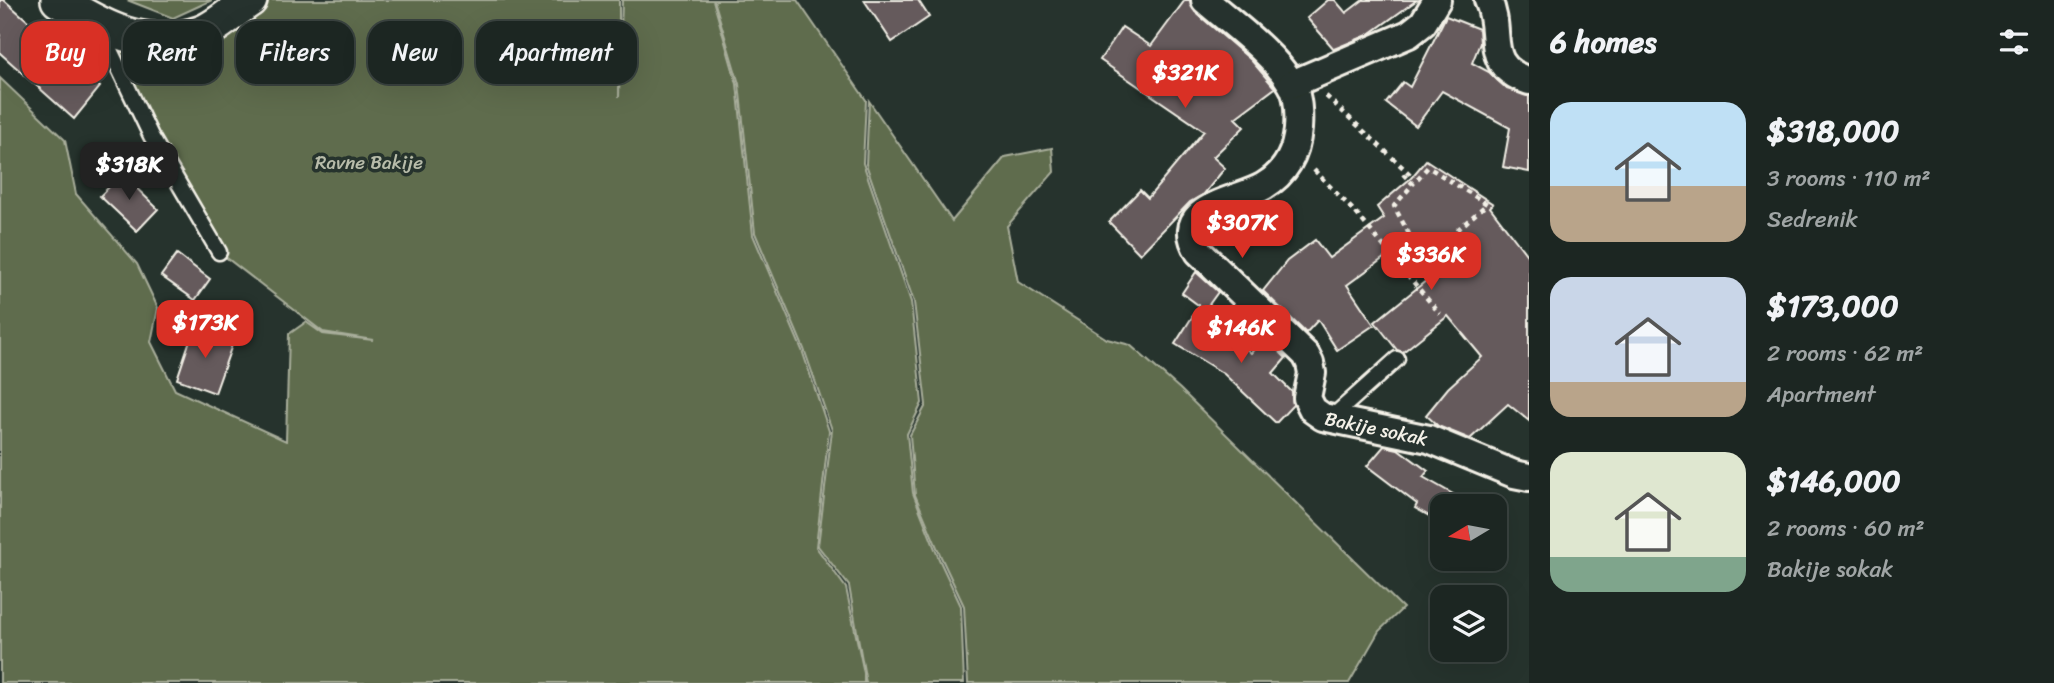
<!DOCTYPE html>
<html lang="en">
<head>
<meta charset="utf-8">
<style>
  :root { --surface:#1c2622; --page:#252e2a; --text:#f1f3f6; --muted:#a0a5a5; --line:#3a4340; --accent:#d93025 }
  body { margin:0; font-family:Sriracha,sans-serif; background:var(--page); color:var(--text); height:100vh; display:flex; flex-direction:column; font-size:26px; white-space:nowrap }
  * { box-sizing:border-box; margin:0 }
  p { font-size:23px; color:var(--muted) }
  .icon { flex:none; width:38px; height:38px; fill:none; stroke:currentColor; stroke-width:2; stroke-linecap:round; stroke-linejoin:round }
  .map { position:relative; flex:1; overflow:hidden }
  .sheet { display:flex; flex-direction:column; background:var(--surface); width:525px }
  .sheet>* { flex:none }
  .top-card { position:absolute; left:21px; top:21px; width:665px; height:63px; display:flex; gap:14px }
  .needle { width:46px; rotate:260deg }
  .controls { position:absolute; left:1430px; top:494px; display:grid; gap:14px }
  .controls a { display:grid; place-items:center; width:77px; height:77px; border-radius:14px; background:var(--surface); box-shadow:0 7px 28px #0002,0 0 0 2px var(--line); font-size:35px }
  .price { position:absolute; translate:-50% -60px; padding:0 16px; border-radius:14px; background:var(--accent); color:#fff; font-size:23px; line-height:46px; filter:drop-shadow(0 2px 4px #0008) }
  .price::after { content:''; position:absolute; left:50%; top:42px; width:21px; height:16px; margin-left:-10px; background:inherit; clip-path:polygon(0 0,100% 0,50% 100%) }
  .price.current { background:#222; color:#fff }
  ul { padding:0; list-style:none }
  li { display:flex; align-items:center; gap:21px; height:175px; padding:0 21px }
  li span { display:grid; place-items:center; flex:none; width:196px; height:140px; border-radius:21px; color:#555 }
  li>.icon { margin-inline-start:auto }
  span .icon { width:84px; height:84px; fill:#fffc; stroke-width:1 }
  li b { font-size:30px }
  h2 { display:flex; justify-content:space-between; align-items:center; height:84px; padding:0 21px; font-size:30px }
  .tag { padding:0 24px; border-radius:21px; background:var(--surface); box-shadow:0 7px 28px #0002,0 0 0 2px var(--line); font-size:24px; line-height:63px }
  .tag.current { background:var(--accent); color:#fff }
  main { display:flex; flex:1; min-height:0 }
  .map>svg:first-child { display:block }
  .green { fill:#5e6c4e; stroke:#a9ae9b; stroke-width:2 }
  .building { fill:#655a5c; stroke:#f4f1e8; stroke-width:2 }
  .lines { fill:none; stroke-linecap:round; stroke-linejoin:round }
  .service-casing { stroke:#f4f1e8; stroke-width:19 }
  .minor-casing { stroke:#f4f1e8; stroke-width:32 }
  .tertiary-casing { stroke:#f4f1e8; stroke-width:38 }
  .path { stroke:#f4f1e8; stroke-width:4.5; stroke-dasharray:5 5; stroke-linecap:butt }
  .service { stroke:#26332d; stroke-width:14 }
  .minor { stroke:#26332d; stroke-width:26 }
  .tertiary { stroke:#26332d; stroke-width:33 }
  .labels { text-anchor:middle; stroke-width:7; stroke-linejoin:round; paint-order:stroke }
  .park-label { font-size:19px; fill:#b8bcaa; stroke:#26332d }
  .street-label { font-size:19px; fill:#f4f1e8; stroke:#26332d }
</style>
</head>
<body>
<main>
<div class="map">
<svg width="1529" height="683" viewBox="0 0 1529 683">
  <rect width="100%" height="100%" fill="#26332d"/>
  <filter id="ink" filterUnits="userSpaceOnUse"><feTurbulence type="fractalNoise" baseFrequency=".0143" numOctaves="2"/><feDisplacementMap in="SourceGraphic" scale="14" xChannelSelector="R" yChannelSelector="G"/><feConvolveMatrix kernelMatrix="1 2 1 2 8 2 1 2 1" color-interpolation-filters="sRGB"/></filter>
  <g filter="url(#ink)">
    <g class="green">
      <polygon points="127,0 212,0 173,18"/>
      <polygon points="250,0 619,0 619,97 622,0 713,0 737,84 753,235 802,350 829,431 816,547 846,588 864,673 864,683 0,683 0,78 65,140 76,194 137,264 158,308 151,342 175,390 286,441 289,334 306,322 323,334 373,340 323,332 219,252 98,24 141,39"/>
      <polygon points="714,0 797,0 866,100 863,163 911,302 922,403 907,434 913,493 939,559 961,606 964,683 866,683 849,586 818,546 832,430 804,349 755,233 739,84"/>
      <polygon points="869,101 952,221 1005,157 1052,148 1054,172 1007,226 1018,282 1107,339 1130,345 1180,389 1403,608 1379,631 1349,683 968,683 964,606 941,557 915,495 910,435 926,405 914,302 866,164"/>
    </g>
    <g class="building">
      <polygon points="0,0 4,0 54,44 52,47 100,87 74,119 0,53"/>
      <polygon points="864,0 918,0 929,17 892,42"/>
      <polygon points="1185,0 1190,0 1195,12 1251,60 1275,88 1235,118 1244,127 1213,157 1225,168 1204,194 1190,202 1140,254 1109,222 1140,190 1148,198 1204,131 1100,60 1122,27 1151,46"/>
      <polygon points="1328,0 1335,0 1346,13 1363,0 1417,0 1368,35 1334,49 1307,18"/>
      <polygon points="1446,16 1479,29 1480,43 1472,63 1489,72 1507,89 1529,96 1529,172 1503,167 1510,128 1442,91 1416,126 1386,103 1403,82 1410,87"/>
      <polygon points="1426,160 1493,204 1490,207 1529,258 1529,421 1508,404 1470,439 1438,426 1426,415 1448,388 1482,357 1448,316 1403,352 1397,350 1375,322 1427,280 1407,241 1347,285 1374,325 1337,350 1318,320 1306,333 1263,291 1287,261 1315,240 1329,258 1384,218 1377,207 1411,178"/>
      <polygon points="122,174 158,209 137,231 100,196"/>
      <polygon points="177,254 210,279 195,300 161,276"/>
      <polygon points="1196,272 1218,292 1205,310 1182,293"/>
      <polygon points="1194,314 1237,340 1251,353 1264,337 1286,358 1273,373 1292,392 1293,405 1276,423 1224,374 1175,344"/>
      <polygon points="194,328 233,342 215,393 177,379"/>
      <polygon points="1384,446 1398,449 1428,471 1423,477 1474,506 1442,506 1442,523 1415,508 1417,504 1367,466"/>
    </g>
    <g class="lines">
      <defs>
        <g id="service">
          <polyline points="100,29 151,136 219,252"/>
          <polyline points="1330,419 1397,359"/>
        </g>
        <g id="minor">
          <path id="s1" d="M 1205,0 C 1232,24 1271,51 1290,82 C 1299,94 1299,114 1298,129 C 1296,153 1286,173 1264,186 C 1237,202 1170,206 1199,252 L 1306,355 L 1310,363 L 1312,373 L 1307,398 L 1313,410 L 1323,417 L 1429,439 L 1514,474 L 1529,477"/>
          <path d="M 1488,0 C 1504,34 1481,65 1529,81"/>
          <polyline points="1292,84 1409,34 1423,23 1437,0"/>
        </g>
        <path id="tertiary" d="M 58,0 C 103,28 146,52 200,33 C 216,28 236,9 250,0"/>
      </defs>
      <use href="#service" class="service-casing"/>
      <use href="#minor" class="minor-casing"/>
      <use href="#tertiary" class="tertiary-casing"/>
      <g class="path">
        <polyline points="1326,96 1412,176"/>
        <polyline points="1314,170 1356,213 1440,314"/>
        <polyline points="1403,174 1413,184 1394,206 1423,260 1487,204 1428,167 1413,184"/>
      </g>
      <use href="#service" class="service"/>
      <use href="#minor" class="minor"/>
      <use href="#tertiary" class="tertiary"/>
    </g>
  </g>
  <g class="labels">
    <g class="park-label">
      <text x="369" y="169">Ravne Bakije</text>
    </g>
    <g class="street-label">
      <text dy="7" stroke="none"><textPath href="#s1" startOffset="621">Bakije sokak</textPath></text>
    </g>
  </g>
</svg>
<div class="controls">
<a><svg class="needle" viewBox="-14 -14 28 28"><path d="M0-13l5 13h-10z" fill="#e53935"/><path d="M0 13l5-13h-10z" fill="#a0a5a5"/></svg></a>
<a><svg class="icon" aria-label="layers" viewBox="0 0 24 24"><path d="M12 4l9 5-9 5-9-5zM3 14l9 5 9-5"/></svg></a>
</div>
<b class="price" style="left:1185px;top:110px">$321K</b>
<b class="price current" style="left:129px;top:202px">$318K</b>
<b class="price" style="left:1242px;top:260px">$307K</b>
<b class="price" style="left:1431px;top:292px">$336K</b>
<b class="price" style="left:205px;top:360px">$173K</b>
<b class="price" style="left:1241px;top:365px">$146K</b>
<div class="top-card">
<a class="tag current">Buy</a>
<a class="tag">Rent</a>
<a class="tag">Filters</a>
<a class="tag">New</a>
<a class="tag">Apartment</a>
</div>
</div>
<section class="sheet">
<h2>6 homes<svg class="icon" aria-label="filters" viewBox="0 0 24 24"><path d="M4 7h16M4 17h16"/><circle cx="9" cy="7" r="2"/><circle cx="15" cy="17" r="2"/></svg></h2>
<ul>
<li><span style="background:linear-gradient(#bfe0f5 60%,#b9a48a 0)"><svg class="icon" aria-label="home" viewBox="0 0 24 24"><path d="M3 11l9-7 9 7M6 9v11h12V9"/></svg></span><div><b>$318,000</b><p>3 rooms · 110 m²</p><p>Sedrenik</p></div></li>
<li><span style="background:linear-gradient(#c9d6e8 75%,#b9a48a 0)"><svg class="icon" aria-label="home" viewBox="0 0 24 24"><path d="M3 11l9-7 9 7M6 9v11h12V9"/></svg></span><div><b>$173,000</b><p>2 rooms · 62 m²</p><p>Apartment</p></div></li>
<li><span style="background:linear-gradient(#dfe7d0 75%,#7fa58c 0)"><svg class="icon" aria-label="home" viewBox="0 0 24 24"><path d="M3 11l9-7 9 7M6 9v11h12V9"/></svg></span><div><b>$146,000</b><p>2 rooms · 60 m²</p><p>Bakije sokak</p></div></li>
</ul>
</section>
</main>
</body>
</html>
